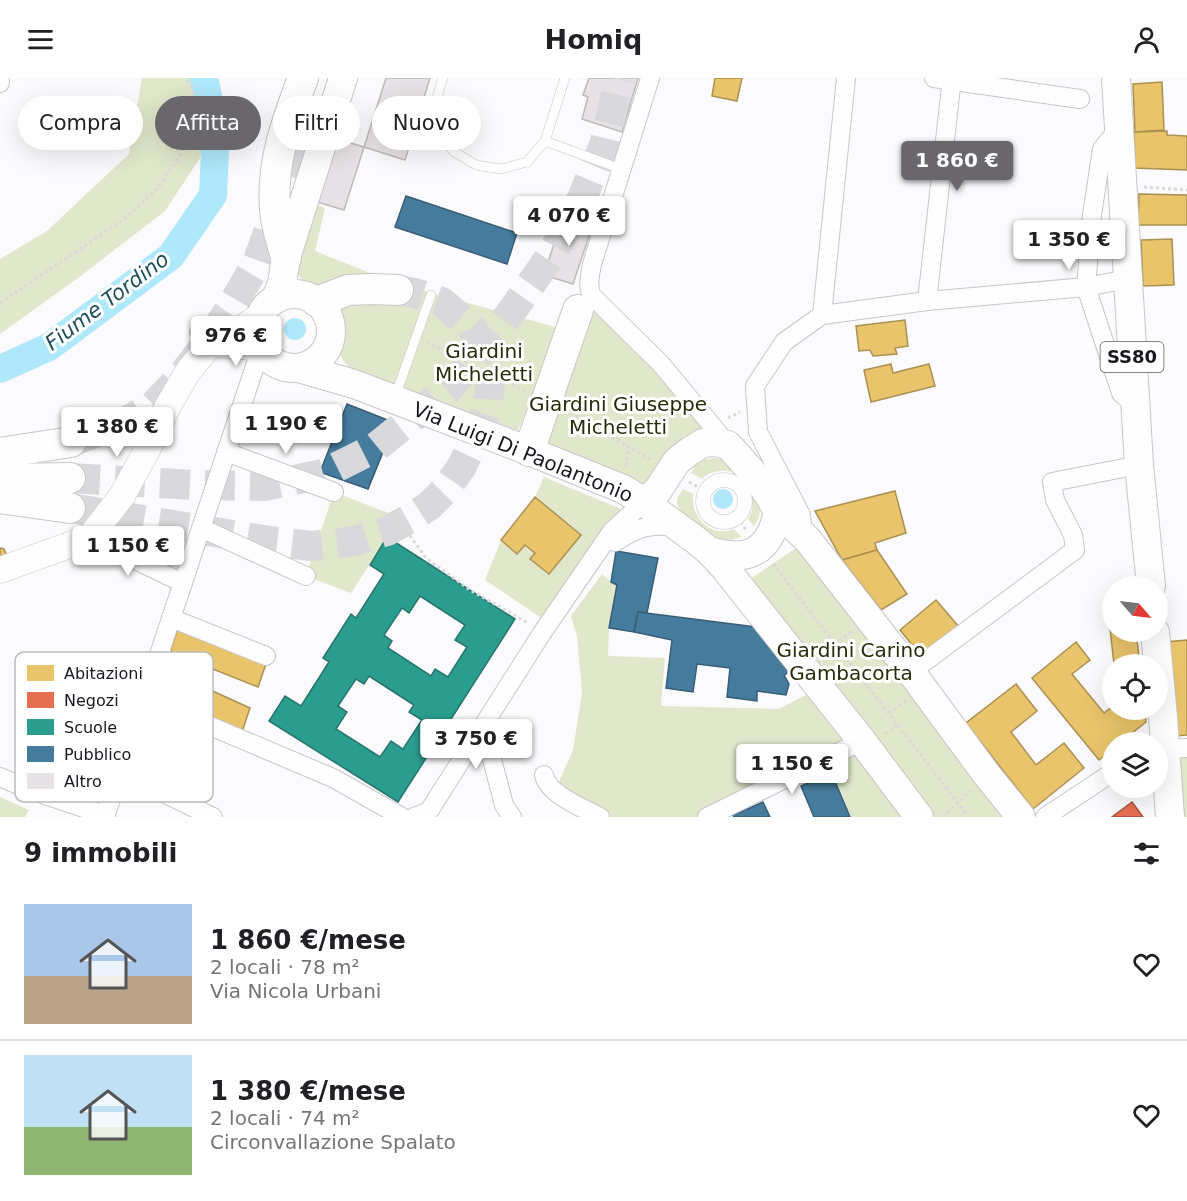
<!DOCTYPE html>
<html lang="it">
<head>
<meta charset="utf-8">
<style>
  :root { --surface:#fff; --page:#f2f2f2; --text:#202124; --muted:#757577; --line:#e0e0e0; --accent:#69666c }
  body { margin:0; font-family:"DejaVu Sans",sans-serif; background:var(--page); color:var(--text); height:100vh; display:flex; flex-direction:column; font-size:22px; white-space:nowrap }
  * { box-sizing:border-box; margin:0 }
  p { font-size:20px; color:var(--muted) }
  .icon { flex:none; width:33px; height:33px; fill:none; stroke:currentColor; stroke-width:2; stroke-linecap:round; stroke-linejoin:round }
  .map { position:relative; height:739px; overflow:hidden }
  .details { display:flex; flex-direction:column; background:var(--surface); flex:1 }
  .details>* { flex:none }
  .banner { position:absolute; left:18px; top:18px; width:600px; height:54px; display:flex; gap:12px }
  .needle { width:39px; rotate:118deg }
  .buttons { position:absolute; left:1102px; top:498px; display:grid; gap:12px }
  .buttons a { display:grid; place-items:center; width:66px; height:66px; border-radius:50%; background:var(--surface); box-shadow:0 6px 24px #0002; font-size:30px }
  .price { position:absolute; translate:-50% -51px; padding:0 14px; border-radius:6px; background:#fff; color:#222; font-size:20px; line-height:39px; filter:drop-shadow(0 2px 3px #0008) }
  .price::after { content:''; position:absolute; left:50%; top:36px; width:18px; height:14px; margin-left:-9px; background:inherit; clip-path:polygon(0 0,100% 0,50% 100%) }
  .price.selected { background:var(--accent); color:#fff }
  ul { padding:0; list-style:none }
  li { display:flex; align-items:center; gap:18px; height:150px; padding:0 24px }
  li+li { border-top:2px solid var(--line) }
  li span { display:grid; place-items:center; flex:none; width:168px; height:120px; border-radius:0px; color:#555 }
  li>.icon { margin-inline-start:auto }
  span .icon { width:72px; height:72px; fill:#fffc; stroke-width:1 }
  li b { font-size:26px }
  h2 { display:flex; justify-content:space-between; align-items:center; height:72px; padding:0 24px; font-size:26px }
  .pill { padding:0 21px; border-radius:27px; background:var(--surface); box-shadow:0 6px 24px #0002; font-size:21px; line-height:54px }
  .pill.selected { background:var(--accent); color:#fff }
  header { display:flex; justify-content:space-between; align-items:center; height:78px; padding:0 24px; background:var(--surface); font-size:27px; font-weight:700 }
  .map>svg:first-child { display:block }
  .green { fill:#e0e7ca }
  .water { fill:#afe8fb }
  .homes { fill:#e9c46a; stroke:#ab9053; stroke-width:1.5 }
  .shops { fill:#e76f51; stroke:#aa5442; stroke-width:1.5 }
  .schools { fill:#2a9d8f; stroke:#25746d; stroke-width:1.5; fill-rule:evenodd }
  .public { fill:#457b9d; stroke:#385d77; stroke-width:1.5 }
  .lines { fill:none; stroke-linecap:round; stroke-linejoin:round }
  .river { stroke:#afe8fb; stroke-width:28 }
  .building { fill:#e7e2e5; stroke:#bebabd; stroke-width:1.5 }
  .trunk-tunnel { stroke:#d9d8db; stroke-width:30; stroke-dasharray:30 15; stroke-linecap:butt }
  .service-casing { stroke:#c7c5c9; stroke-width:10 }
  .pedestrian-casing { stroke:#c7c5c9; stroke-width:15 }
  .minor-casing { stroke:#c7c5c9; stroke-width:20 }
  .secondary-casing { stroke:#c7c5c9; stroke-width:27 }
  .primary-casing { stroke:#c7c5c9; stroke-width:30 }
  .trunk-casing { stroke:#c7c5c9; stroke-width:32 }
  .path { stroke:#d9d9da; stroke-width:3; stroke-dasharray:3 3; stroke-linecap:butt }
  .service { stroke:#fefeff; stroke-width:9 }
  .pedestrian { stroke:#fefeff; stroke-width:14 }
  .minor { stroke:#fefeff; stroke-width:18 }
  .secondary { stroke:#fefeff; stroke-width:26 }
  .primary { stroke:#fefeff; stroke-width:28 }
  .trunk { stroke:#fefeff; stroke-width:30 }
  .labels { text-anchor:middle; stroke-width:6; stroke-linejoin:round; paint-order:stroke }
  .shield { fill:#fff; stroke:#5f5c62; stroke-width:1.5 }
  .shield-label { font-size:18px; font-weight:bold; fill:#1a161e }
  .park-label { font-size:20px; fill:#262d09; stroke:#fff }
  .street-label { font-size:20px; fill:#1a161e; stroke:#fff }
  .water-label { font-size:21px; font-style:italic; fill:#1f4e5c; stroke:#fff }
  .key { fill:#fff; stroke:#bab9bc; stroke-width:1.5 }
  .key-label { font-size:16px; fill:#1a161e }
</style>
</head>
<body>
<header><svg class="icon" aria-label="menu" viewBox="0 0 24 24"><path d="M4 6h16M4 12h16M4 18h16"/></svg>Homiq<svg class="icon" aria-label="person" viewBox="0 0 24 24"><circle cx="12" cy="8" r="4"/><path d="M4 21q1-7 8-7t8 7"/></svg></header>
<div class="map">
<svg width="1187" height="739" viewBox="0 0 1187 739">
  <rect width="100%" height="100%" fill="#fbfafc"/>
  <g class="green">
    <polygon points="142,0 216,0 202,77 165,133 78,200 0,256 0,181 47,153 129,76"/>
    <path d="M 315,126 L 325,130 L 315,173 L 395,205 L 559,250 L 518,353 L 369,298 C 363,295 353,292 348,288 C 330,271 345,249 333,232 C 322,216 297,208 297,188 C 297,182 300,176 301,170 C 306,155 310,141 315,126 Z"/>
    <polygon points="596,223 661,286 715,364 658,412 529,373"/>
    <path d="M 716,380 L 725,382 L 737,394 C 723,392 713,391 702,401 L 691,395 C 696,384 704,381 716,380 Z"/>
    <polygon points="544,399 621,431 612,453 549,545 485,502 501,462 535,419"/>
    <path d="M 683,411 L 693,416 C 691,440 710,460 734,451 L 741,459 C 734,461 729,464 722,462 C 714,460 680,436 678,428 C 675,422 679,417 683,411 Z"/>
    <polygon points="334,414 396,438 387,459 351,515 306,498"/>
    <path d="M 752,414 C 761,425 763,436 754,448 L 748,441 L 752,434 Z"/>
    <polygon points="808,462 1021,739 850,739 824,682 715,739 604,739 558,706 573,672 582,615 577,558 571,538 602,496 611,504 617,507 609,550 608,578 665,580 661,628 779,631 819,610 740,508"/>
    <polygon points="1170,678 1187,679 1187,739 1179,739"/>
    <polygon points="0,719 29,732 25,739 0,739"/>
  </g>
  <g class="water">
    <circle cx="295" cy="251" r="11"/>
    <circle cx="723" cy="421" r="10"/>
  </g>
  <g class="homes">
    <polygon points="715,0 742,0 737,23 712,18"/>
    <polygon points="1162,4 1164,52 1135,54 1133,6"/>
    <polygon points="1167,53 1167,57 1187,58 1187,92 1135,90 1134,54"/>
    <polygon points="1139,116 1187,117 1187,147 1138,147"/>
    <polygon points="1172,161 1174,207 1143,208 1141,162"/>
    <polygon points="905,242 908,268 895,270 897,276 873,278 870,272 859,273 856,248"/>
    <polygon points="891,286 893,295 929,286 935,308 871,324 864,292"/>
    <polygon points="895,413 906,455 875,465 877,472 842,482 815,433"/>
    <polygon points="535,419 581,457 549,496 530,481 535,475 525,467 517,476 501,462"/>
    <polygon points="0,470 4,471 7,478 0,485"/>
    <polygon points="877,472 907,516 881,532 842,482"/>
    <polygon points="936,522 959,549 921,578 900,552"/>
    <polygon points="1108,533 1113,533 1113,554 1136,554 1140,586 1114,586"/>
    <polygon points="178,550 266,586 258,609 170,574"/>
    <polygon points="1187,562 1187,657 1177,658 1165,564"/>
    <polygon points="1076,564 1090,582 1072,596 1104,635 1113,628 1113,632 1145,632 1146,644 1121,664 1113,664 1113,671 1099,682 1032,600"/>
    <polygon points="164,591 250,630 242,654 156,615"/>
    <polygon points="1016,606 1037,633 1011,654 1036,687 1064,665 1084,690 1033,731 966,645"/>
  </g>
  <polygon class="shops" points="1132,724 1143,739 1112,739"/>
  <path class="schools" d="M 387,459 L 515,541 L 398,724 L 269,643 L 285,618 L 301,628 L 329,584 L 323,580 L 351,536 L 356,540 L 384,496 L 370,487 ZM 420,518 L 465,547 L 455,562 L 467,569 L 448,599 L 435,591 L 431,598 L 388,570 L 392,563 L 384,557 L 402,530 L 409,535 ZM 369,598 L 414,627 L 409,634 L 422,642 L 403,671 L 391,663 L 380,679 L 336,651 L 347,634 L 338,628 L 356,601 L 364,606 Z"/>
  <g class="public">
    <polygon points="406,118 517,155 507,186 395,149"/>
    <polygon points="347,326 395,345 368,411 320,394"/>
    <polygon points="616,473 658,480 647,535 638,534 634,554 609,550 617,507 611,504"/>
    <polygon points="638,534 756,549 794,591 784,597 789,606 786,617 757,613 757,623 727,619 730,590 697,586 693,614 666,610 672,562 634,554"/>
    <polygon points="831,694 850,739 814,739 801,708"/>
    <polygon points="763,724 770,739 734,739 733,737"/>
  </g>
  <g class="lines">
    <polyline class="river" points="0,291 49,269 171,178 213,117 216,53 204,0"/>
  </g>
  <g class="building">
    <polygon points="386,0 430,0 405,82 364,69"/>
    <polygon points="589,0 638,0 622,54 582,41 588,19 583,17"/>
    <polygon points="337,61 364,69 344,132 317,124"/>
    <polygon points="565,132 595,140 573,206 544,197"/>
    <polygon points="195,244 201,244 205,248 202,258 198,261 193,260 190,256 190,253"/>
  </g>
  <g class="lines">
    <g class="trunk-tunnel">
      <polyline points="71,364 127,343 154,327 180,300 201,273 228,234 257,185 300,67"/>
      <polyline points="70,400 194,407 265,408 323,396 375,370 450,309 500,250 552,176 580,125 604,67 620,0"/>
      <polyline points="70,430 263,462 311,468 355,463 387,453 409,441 429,428 446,411 462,388 477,357 488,328 490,303 486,280 472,250 442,224 415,215 398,212"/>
    </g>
    <defs>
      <g id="service">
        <polyline points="443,0 436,23 440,49 453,73 476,87 501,91 527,84 545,63 565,0"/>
        <polyline points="545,63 621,91"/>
        <polyline points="395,319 431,217"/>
      </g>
      <circle id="pedestrian" cx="724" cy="423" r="21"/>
      <g id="minor">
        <path d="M 650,0 L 592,186 C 590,198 587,207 592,218 L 661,286 L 728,367"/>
        <polyline points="934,0 1080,21"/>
        <polyline points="0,3 0,5"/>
        <polyline points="1119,50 1102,71 1092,137 1086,209 1121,315 1136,329"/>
        <polyline points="927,223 952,0"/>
        <polyline points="822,237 846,0"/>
        <polyline points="226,374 334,414"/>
        <polyline points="201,450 306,498"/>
        <polyline points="801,455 802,447 801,437 758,354 755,308 784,264 822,237 927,223 1086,209 1128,201"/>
        <polyline points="89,460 183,505"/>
        <path d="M 615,464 C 636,450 650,445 675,449"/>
        <polyline points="171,540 266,578"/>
        <polyline points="911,594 1075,472 1073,457 1055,422 1052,404 1139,387"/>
        <polyline points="144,620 333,700 402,739"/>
        <polyline points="483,647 504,727 512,739"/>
        <polyline points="1158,671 1187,670"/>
        <polyline points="120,694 213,739"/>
        <path d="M 544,697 C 548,717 584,730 600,739"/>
        <polyline points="0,699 30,712 105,737"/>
        <polyline points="105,739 261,270"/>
        <polyline points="414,739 429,733 542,555 612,453 644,424"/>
        <polyline points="707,739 862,663"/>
        <polyline points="1045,739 1113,694"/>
      </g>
      <g id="secondary">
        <polyline points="216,266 261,270"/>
        <polyline points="0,492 89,460 122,418 149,368 169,326 189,292 207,271 242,250 260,238"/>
      </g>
      <g id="primary">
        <polyline points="1116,0 1139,387 1151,508"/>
        <circle cx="294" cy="253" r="37"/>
        <polyline points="276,221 282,205 286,180 343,0"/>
        <polyline points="299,290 354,306 529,373 623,411 644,424 697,463 709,473 724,489 862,663 919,739"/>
        <polyline points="644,424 658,412 677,383 690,373 703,365 715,364 728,367 754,396 770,419 778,434 808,462 911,594 987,697 1021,739"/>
        <path d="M 709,473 C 736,480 759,482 772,453 C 775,447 776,440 778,434"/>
        <polyline points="1155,554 1163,639 1170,739"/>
      </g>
      <g id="trunk">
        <path d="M 286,180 C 283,167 278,154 276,140 C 269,91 286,45 303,0"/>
        <polyline points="317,224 348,212 372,211 398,212"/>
        <polyline points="529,373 578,232"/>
        <polyline points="0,375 71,364"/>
        <polyline points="0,401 70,400"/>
        <polyline points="0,420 70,430"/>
      </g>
    </defs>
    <use href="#service" class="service-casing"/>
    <use href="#pedestrian" class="pedestrian-casing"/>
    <use href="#minor" class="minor-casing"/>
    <use href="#secondary" class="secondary-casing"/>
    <use href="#primary" class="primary-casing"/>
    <use href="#trunk" class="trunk-casing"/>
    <g class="path">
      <polyline points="1144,109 1187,112"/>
      <polyline points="0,225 124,141 157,111 184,72 190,54 193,30 193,10 185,0"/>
      <polyline points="426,264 525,313"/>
      <polyline points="565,332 653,383"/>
      <polyline points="728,340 740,334"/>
      <polyline points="626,388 629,369"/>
      <polyline points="689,404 705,413"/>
      <polyline points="396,438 426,480 470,512 528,545"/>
      <polyline points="737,439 747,453"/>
      <polyline points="773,486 969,739"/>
      <polyline points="835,567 853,552"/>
      <polyline points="816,573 831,561"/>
      <polyline points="889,635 907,622"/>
      <polyline points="885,656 898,647"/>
      <polyline points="943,739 971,712"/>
    </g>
    <use href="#service" class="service"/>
    <use href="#pedestrian" class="pedestrian"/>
    <use href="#minor" class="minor"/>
    <use href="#secondary" class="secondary"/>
    <use href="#primary" class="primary"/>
    <use href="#trunk" class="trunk"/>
  </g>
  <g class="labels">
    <rect class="shield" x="1100.5" y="264" width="63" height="30" rx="4.5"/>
    <g class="shield-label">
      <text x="1132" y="285">SS80</text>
    </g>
    <g class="park-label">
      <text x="484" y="280">Giardini<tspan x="484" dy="23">Micheletti</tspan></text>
      <text x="618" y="333">Giardini Giuseppe<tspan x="618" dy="23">Micheletti</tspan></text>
      <text x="851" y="579">Giardini Carino<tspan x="851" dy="23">Gambacorta</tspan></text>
    </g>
    <g class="street-label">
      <text transform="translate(523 374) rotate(22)" y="7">Via Luigi Di Paolantonio</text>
    </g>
    <g class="water-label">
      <text transform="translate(107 223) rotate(-37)" y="7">Fiume Tordino</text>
    </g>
  </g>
  <rect x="15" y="574" width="198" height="150" rx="9" class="key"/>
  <rect x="27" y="587" width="27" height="16" fill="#e9c46a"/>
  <rect x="27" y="614" width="27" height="16" fill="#e76f51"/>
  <rect x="27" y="641" width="27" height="16" fill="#2a9d8f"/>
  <rect x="27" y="668" width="27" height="16" fill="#457b9d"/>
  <rect x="27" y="695" width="27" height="16" fill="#e7e2e5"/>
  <g class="key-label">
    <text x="64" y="601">Abitazioni</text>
    <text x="64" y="628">Negozi</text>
    <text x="64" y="655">Scuole</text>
    <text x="64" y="682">Pubblico</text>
    <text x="64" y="709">Altro</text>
  </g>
</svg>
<div class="buttons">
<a><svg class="needle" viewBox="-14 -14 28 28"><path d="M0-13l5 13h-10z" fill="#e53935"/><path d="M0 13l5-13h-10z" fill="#757577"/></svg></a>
<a><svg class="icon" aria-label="locate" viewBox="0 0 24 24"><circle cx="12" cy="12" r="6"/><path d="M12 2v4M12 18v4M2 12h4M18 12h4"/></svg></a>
<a><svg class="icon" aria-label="layers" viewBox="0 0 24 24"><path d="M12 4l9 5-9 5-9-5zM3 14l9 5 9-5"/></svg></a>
</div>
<b class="price selected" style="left:957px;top:114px">1 860 €</b>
<b class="price" style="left:569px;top:169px">4 070 €</b>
<b class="price" style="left:1069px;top:193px">1 350 €</b>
<b class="price" style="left:236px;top:289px">976 €</b>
<b class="price" style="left:286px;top:377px">1 190 €</b>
<b class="price" style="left:117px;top:380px">1 380 €</b>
<b class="price" style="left:128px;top:499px">1 150 €</b>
<b class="price" style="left:476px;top:692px">3 750 €</b>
<b class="price" style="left:792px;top:717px">1 150 €</b>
<div class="banner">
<a class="pill">Compra</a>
<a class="pill selected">Affitta</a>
<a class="pill">Filtri</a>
<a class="pill">Nuovo</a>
</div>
</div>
<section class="details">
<h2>9 immobili<svg class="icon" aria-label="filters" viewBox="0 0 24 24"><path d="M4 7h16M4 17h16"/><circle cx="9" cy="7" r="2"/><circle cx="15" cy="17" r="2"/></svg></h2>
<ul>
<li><span style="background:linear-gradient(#a9c7e8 60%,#b9a48a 0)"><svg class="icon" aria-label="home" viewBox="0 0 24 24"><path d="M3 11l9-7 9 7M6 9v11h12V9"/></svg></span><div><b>1 860 €/mese</b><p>2 locali · 78 m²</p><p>Via Nicola Urbani</p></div><svg class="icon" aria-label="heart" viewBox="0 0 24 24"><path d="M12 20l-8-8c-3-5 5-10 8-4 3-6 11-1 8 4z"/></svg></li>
<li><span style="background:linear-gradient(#bfe0f5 60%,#8fb573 0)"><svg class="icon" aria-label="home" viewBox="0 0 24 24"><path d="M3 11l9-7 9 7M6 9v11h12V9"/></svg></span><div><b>1 380 €/mese</b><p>2 locali · 74 m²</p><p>Circonvallazione Spalato</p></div><svg class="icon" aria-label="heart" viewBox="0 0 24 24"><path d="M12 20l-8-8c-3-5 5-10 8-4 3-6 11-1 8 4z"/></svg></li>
</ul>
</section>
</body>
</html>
